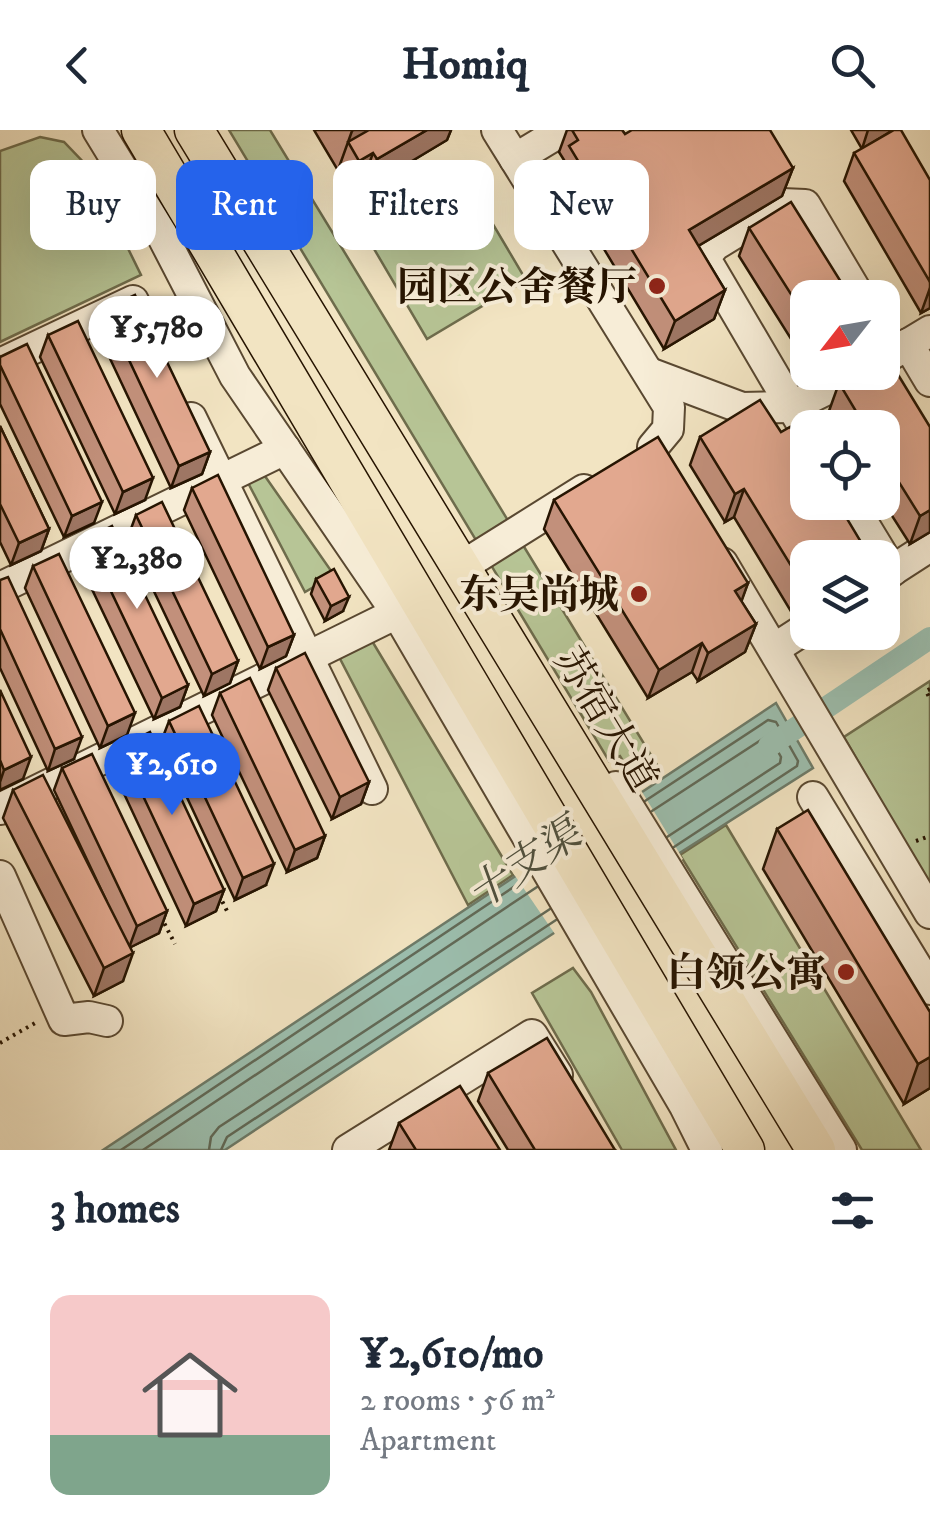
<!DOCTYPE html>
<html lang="en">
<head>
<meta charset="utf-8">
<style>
  :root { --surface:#fff; --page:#f6f6f7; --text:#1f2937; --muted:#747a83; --accent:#2563eb }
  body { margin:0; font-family:"IM FELL DW Pica","Noto Serif SC",serif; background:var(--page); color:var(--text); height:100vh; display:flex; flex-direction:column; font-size:38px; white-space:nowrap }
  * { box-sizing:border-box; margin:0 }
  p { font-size:32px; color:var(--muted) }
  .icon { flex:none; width:55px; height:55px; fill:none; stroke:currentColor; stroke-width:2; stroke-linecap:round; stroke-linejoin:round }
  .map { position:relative; height:1020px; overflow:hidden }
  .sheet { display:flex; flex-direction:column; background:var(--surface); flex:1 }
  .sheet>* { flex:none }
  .top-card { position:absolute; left:30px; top:30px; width:870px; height:90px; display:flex; gap:20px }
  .needle { width:65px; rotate:239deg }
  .buttons { position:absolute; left:790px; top:150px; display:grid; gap:20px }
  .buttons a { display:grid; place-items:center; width:110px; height:110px; border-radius:20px; background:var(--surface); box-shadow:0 10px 40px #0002; font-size:50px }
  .price { position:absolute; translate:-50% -85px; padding:0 22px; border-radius:35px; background:#fff; color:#222; font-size:32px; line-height:65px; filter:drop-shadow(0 2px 5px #0008) }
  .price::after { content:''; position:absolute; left:50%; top:60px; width:30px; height:22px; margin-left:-15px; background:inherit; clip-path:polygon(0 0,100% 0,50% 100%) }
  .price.active { background:var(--accent); color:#fff }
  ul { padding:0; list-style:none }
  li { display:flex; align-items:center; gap:30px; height:250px; padding:0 50px }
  li span { display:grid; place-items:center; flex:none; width:280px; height:200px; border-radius:20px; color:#555 }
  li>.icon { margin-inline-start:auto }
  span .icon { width:120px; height:120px; fill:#fffc; stroke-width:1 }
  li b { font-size:42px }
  h2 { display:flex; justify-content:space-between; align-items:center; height:120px; padding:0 50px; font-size:42px }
  .pill { padding:0 35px; border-radius:20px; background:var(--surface); box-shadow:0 10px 40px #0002; font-size:35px; line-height:90px }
  .pill.active { background:var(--accent); color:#fff }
  header { display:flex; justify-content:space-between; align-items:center; height:130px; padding:0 50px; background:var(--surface); font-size:45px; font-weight:700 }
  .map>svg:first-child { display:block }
  .green { fill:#b7c596; stroke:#6e6c4c; stroke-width:2.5 }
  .water { fill:#9cbfaf; stroke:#6d7b69; stroke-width:2.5 }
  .pier { fill:#f2e4c2 }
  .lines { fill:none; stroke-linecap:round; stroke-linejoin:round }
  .shore { stroke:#616a58; stroke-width:2.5 }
  .canal { stroke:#9cbfaf; stroke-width:22 }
  .minor-casing { stroke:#594831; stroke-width:34 }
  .major-casing { stroke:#261401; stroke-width:41 }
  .path { stroke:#261401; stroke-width:4; stroke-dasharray:2.5 5; stroke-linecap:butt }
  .minor { stroke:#f7edd7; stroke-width:30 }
  .major { stroke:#f2e4c2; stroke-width:38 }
  .wall { fill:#c2907b; stroke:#261401; stroke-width:2.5 }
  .shaded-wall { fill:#9e7664; stroke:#261401; stroke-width:2.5 }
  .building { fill:#e2a88f; stroke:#261401; stroke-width:2.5 }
  .poi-dot { fill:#8f2418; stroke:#f7edd7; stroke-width:4 }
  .labels { text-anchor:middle; stroke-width:8; stroke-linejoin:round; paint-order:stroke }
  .poi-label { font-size:40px; font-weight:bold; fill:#261401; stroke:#f7edd7; text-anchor:end }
  .street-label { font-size:40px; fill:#261401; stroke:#f7edd7 }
  .water-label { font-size:42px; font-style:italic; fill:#4f503e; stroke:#f7edd7 }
</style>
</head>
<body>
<header><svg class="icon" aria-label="back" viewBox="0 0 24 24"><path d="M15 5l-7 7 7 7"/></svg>Homiq<svg class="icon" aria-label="search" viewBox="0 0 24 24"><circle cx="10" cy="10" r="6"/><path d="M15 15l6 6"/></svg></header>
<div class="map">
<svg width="930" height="1020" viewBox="0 0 930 1020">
  <rect width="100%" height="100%" fill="#f2e4c2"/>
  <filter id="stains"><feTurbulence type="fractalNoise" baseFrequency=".002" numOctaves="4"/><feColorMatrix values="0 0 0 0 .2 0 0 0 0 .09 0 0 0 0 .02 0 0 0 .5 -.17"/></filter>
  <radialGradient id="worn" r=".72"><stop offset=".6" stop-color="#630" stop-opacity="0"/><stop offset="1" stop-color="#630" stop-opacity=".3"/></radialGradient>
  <g class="green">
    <polygon points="229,0 270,0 657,635 635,650 620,626 609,631"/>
    <polygon points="40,7 64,12 88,37 141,145 0,212 0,21"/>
    <polygon points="459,37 526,150 427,209 360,95"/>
    <polygon points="260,339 334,445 305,462 245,347"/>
    <polygon points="369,506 513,745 468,775 336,521"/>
    <polygon points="930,551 930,756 844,607"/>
    <polygon points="726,695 921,1020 862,1020 680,725"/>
    <polygon points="573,838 591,862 676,1020 622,1020 532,863"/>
  </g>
  <polygon class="water" points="776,573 813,638 554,803 225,1020 103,1020"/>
  <polygon class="pier" points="639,657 683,729 557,807 511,740"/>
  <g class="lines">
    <g class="shore">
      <polyline points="645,671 768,590 776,592 798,631 797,636 674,717"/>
      <polyline points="652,681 764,608 771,609 781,627 780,633 667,707"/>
      <polyline points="121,1020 530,746"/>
      <polyline points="143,1020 537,757"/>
      <polyline points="209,1020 211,1007 219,997 550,779"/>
      <polyline points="221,1020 227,1007 556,790"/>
    </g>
    <polyline class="canal" points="769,616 930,508"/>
    <defs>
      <g id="minor">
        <polyline points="98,0 161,103 235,246 397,483 685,976 707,1020"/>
        <polyline points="497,0 669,277 668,299 653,317"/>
        <polyline points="515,29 563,0"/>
        <polyline points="908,214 930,251"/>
        <polyline points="882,230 930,201"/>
        <polyline points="0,234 133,171 135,175"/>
        <polyline points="649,243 742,278 791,277 861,242"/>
        <polyline points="191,288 372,659"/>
        <polyline points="808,304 707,132 707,124 715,115 782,74 805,75 860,168"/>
        <polyline points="850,372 892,441"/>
        <polyline points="722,433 930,783"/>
        <polyline points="461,437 584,360"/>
        <polyline points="882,447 930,416"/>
        <polyline points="0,458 285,319"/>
        <polyline points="774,519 808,497"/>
        <polyline points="616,657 841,1020"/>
        <polyline points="813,667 930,859"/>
        <polyline points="0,679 397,483"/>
        <polyline points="0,746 64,890 89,887 107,891"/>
        <polyline points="348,1020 532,905 557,945"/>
      </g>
      <g id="major">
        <polyline points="141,0 745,1020"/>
        <polyline points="194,0 816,1020"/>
      </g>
    </defs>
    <use href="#minor" class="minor-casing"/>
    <use href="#major" class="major-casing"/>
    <g class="path">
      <polyline points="930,559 926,561 930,569"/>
      <polyline points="916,711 930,706"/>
      <polyline points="219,765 228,783"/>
      <polyline points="161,787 175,814"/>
      <polyline points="0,913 35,893"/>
    </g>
    <use href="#minor" class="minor"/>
    <use href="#major" class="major"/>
  </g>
  <g class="wall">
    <polygon points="314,0 451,0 447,10 367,58 363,51 349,59"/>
    <polygon points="567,0 622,0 625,4 793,38 782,66 698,116 725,160 714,189 664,219 559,44 564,30 559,22"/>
    <polygon points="851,0 893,0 862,19"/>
    <polygon points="854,23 930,50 930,178 921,183 844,51"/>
    <polygon points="749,98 808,168 808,236 739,126"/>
    <polygon points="105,179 210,322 202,344 171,358 97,201"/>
    <polygon points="48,205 145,370 115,384 40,227"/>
    <polygon points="0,227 94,393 64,407 0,274"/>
    <polygon points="839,253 930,297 930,402 910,414 882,370 882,298 838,298 829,281"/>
    <polygon points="0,296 49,399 41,421 11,435 0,412"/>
    <polygon points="700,307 867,422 865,428 808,428 808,480 795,488 734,387 725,392 690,335"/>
    <polygon points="192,358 294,505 286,526 260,539 184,380"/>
    <polygon points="554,370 748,453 741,471 756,494 745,522 698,551 692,542 648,568 544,399"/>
    <polygon points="136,385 238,531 230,553 204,566 128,407"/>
    <polygon points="86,409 188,555 180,577 154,589 78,430"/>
    <polygon points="33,436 127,605 100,618 25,458"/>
    <polygon points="316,449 343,481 325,491 311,464"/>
    <polygon points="0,450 74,629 48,641 0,538"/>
    <polygon points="276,538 369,652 361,674 332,689 268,560"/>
    <polygon points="0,560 23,649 0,660"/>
    <polygon points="220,563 325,706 317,728 287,742 212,585"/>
    <polygon points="169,591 266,755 235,770 161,612"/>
    <polygon points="120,617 224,760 216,781 186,796 112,638"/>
    <polygon points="62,638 167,781 159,803 130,817 123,851 94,866 3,688 13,660 107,772 54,660"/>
    <polygon points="777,699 930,882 930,958 904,974 763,739"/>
    <polygon points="488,943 615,1020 508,1020 478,971"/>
    <polygon points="399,993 500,1020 389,1020"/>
  </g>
  <g class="shaded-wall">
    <polygon points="354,0 406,0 348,12 338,40 352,1"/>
    <polygon points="427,0 451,0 447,10 367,58 377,29"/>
    <polygon points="868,0 893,0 862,19"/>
    <polygon points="373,23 363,51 349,59 359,31"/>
    <polygon points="793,38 782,66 678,128 689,100"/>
    <polygon points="930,158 930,178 921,183"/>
    <polygon points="725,160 714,189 664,219 675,191"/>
    <polygon points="210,322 202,344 171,358 179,336"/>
    <polygon points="153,348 145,370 115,384 123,362"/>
    <polygon points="744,359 734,387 725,392 735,364"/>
    <polygon points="102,372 94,393 64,407 72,386"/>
    <polygon points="930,380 930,402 910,414 920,386"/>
    <polygon points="49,399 41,421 11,435 19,413"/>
    <polygon points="748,453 738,481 735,461"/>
    <polygon points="808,458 808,480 795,488 806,460"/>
    <polygon points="349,467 343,481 325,491 331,476"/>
    <polygon points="756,494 745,522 698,551 708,523"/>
    <polygon points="294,505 286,526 260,539 268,517"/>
    <polygon points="702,513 692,542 648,568 659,540"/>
    <polygon points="238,531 230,553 204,566 212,544"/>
    <polygon points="188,555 180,577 154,589 162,568"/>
    <polygon points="135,583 127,605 100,618 108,596"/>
    <polygon points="82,607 74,629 48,641 55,619"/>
    <polygon points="31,627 23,649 0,660 0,652 4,640"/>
    <polygon points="369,652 361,674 332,689 340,667"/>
    <polygon points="325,706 317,728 287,742 295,720"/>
    <polygon points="274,734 266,755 235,770 243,748"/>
    <polygon points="224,760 216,781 186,796 194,774"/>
    <polygon points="167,781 159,803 129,818 137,796"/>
    <polygon points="133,823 123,851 94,866 104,838"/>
    <polygon points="930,927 930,958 904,974 918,934"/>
  </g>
  <g class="building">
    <polygon points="369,0 427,0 377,29 373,23 359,31 348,12"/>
    <polygon points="572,0 622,0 625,4 632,0 770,0 793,38 689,100 725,160 675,191 569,16 578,10"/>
    <polygon points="894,0 901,0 930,50 930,152 854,23"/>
    <polygon points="791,72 851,168 808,168 808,191 749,98"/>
    <polygon points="135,165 210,322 179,336 105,179"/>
    <polygon points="78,191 153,348 123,362 48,205"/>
    <polygon points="27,214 102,372 72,386 0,235 0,227"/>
    <polygon points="886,225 930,297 930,380 920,386 882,325 882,298 866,298 839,253 857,242 882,242 882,227"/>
    <polygon points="760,270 781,302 790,297 808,325 808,372 837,372 867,422 858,428 808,428 808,458 806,460 744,359 735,364 700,307"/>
    <polygon points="0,296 49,399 19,413 0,374"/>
    <polygon points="658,307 748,453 735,461 756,494 708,523 702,513 659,540 554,370"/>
    <polygon points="218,345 294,505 268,517 192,358"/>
    <polygon points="162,372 238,531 212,544 136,385"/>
    <polygon points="112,396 188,555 162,568 86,409"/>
    <polygon points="59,424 135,583 108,596 33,436"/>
    <polygon points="334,439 349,467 331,476 316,449"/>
    <polygon points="8,447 82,607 55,619 0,499 0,450"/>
    <polygon points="305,523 369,652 340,667 276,538"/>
    <polygon points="250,548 325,706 295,720 220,563"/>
    <polygon points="0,560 31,627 4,640 0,630"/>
    <polygon points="199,576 274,734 243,748 169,591"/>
    <polygon points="150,602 224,760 194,774 120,617"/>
    <polygon points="92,624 167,781 137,796 62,638"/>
    <polygon points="43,645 133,823 104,838 13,660"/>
    <polygon points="808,680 930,882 930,927 918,934 777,699"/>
    <polygon points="547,908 615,1020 535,1020 488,943"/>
    <polygon points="460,956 500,1020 416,1020 399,993"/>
  </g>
  <g class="poi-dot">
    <circle cx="657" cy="156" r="10"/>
    <circle cx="639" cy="464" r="10"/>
    <circle cx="846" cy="842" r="10"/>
  </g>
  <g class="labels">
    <g class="poi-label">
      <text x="637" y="170">园区公舍餐厅</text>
      <text x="619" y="478">东吴尚城</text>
      <text x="826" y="856">白领公寓</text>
    </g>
    <g class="street-label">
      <text transform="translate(607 589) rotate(59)" y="14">苏宿大道</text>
    </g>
    <g class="water-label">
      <text transform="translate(523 733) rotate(-34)" y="15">十支渠</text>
    </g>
  </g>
  <rect width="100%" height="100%" filter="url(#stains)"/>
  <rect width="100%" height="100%" fill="url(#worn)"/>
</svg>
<div class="buttons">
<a><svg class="needle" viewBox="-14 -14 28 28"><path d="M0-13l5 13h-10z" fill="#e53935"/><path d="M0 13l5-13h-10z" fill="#747a83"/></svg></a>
<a><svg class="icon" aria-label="locate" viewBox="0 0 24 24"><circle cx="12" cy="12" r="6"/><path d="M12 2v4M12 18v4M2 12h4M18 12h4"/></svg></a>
<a><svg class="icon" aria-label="layers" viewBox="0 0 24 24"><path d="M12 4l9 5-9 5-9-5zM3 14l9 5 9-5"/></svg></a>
</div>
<b class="price" style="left:157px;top:251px">¥5,780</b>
<b class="price" style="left:137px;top:482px">¥2,380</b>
<b class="price active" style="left:172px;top:688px">¥2,610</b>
<div class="top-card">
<a class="pill">Buy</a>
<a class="pill active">Rent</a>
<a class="pill">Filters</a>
<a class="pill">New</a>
</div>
</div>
<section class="sheet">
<h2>3 homes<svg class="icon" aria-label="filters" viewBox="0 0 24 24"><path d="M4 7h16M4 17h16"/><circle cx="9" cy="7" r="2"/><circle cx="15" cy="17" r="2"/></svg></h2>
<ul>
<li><span style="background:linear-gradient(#f6c9c9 70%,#7fa58c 0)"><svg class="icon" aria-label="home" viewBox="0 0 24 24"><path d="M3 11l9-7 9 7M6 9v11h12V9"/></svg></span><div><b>¥2,610/mo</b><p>2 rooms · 56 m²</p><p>Apartment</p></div></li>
</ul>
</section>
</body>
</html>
